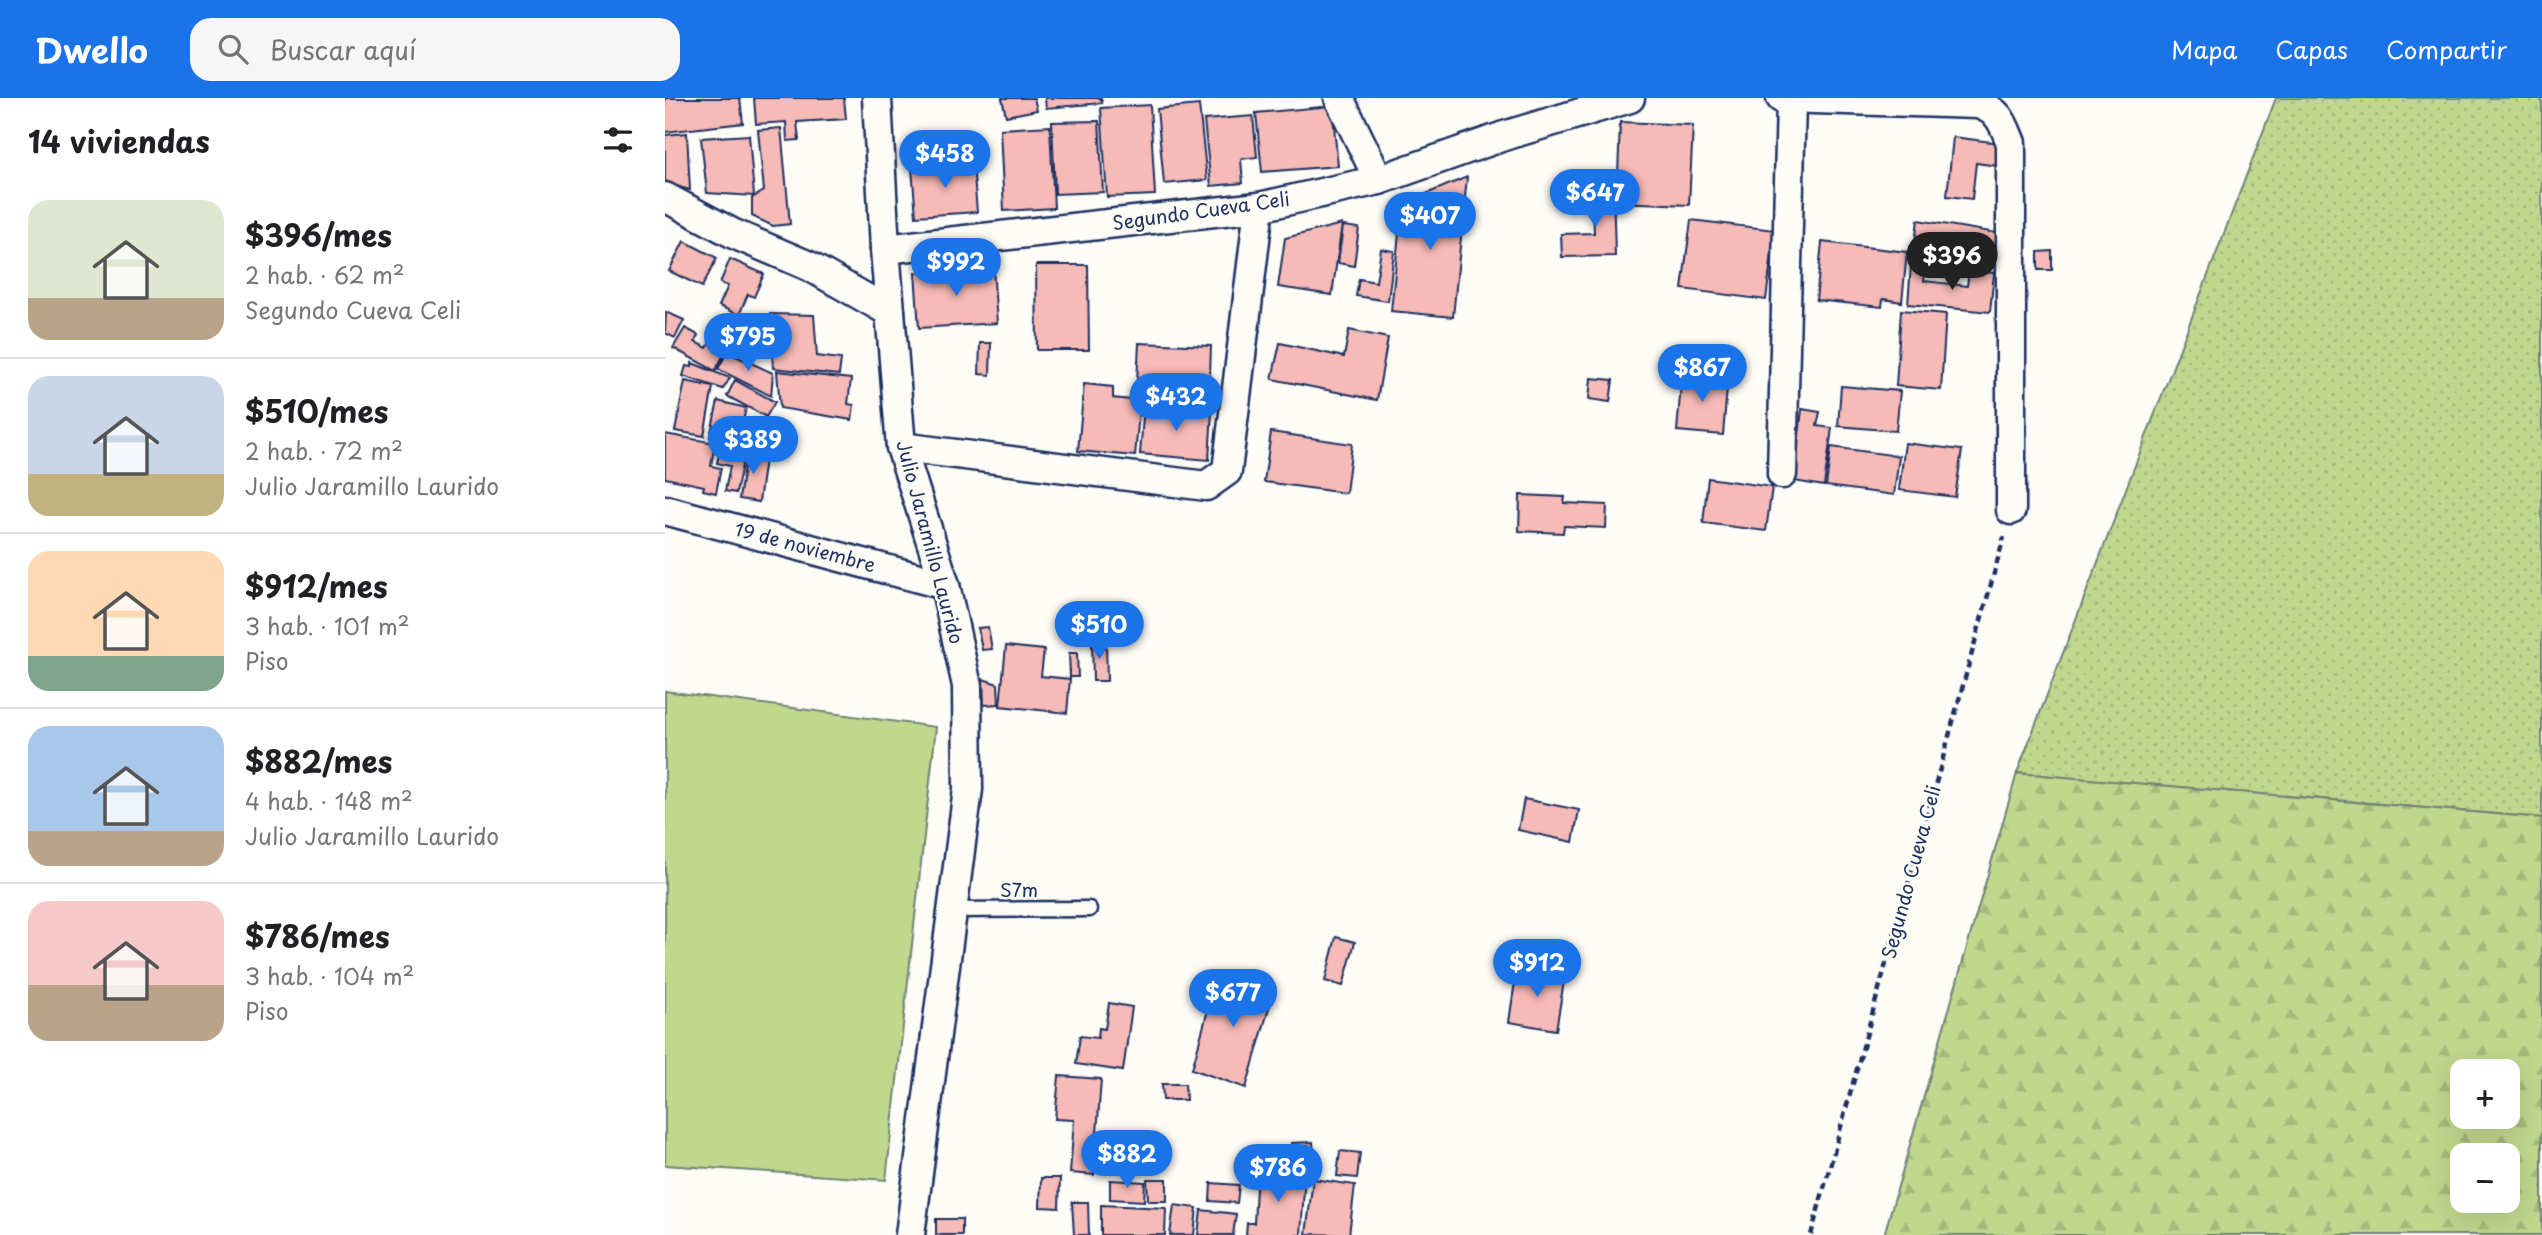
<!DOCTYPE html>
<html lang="es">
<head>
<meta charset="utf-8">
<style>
  :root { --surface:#fff; --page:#f6f6f6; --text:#202124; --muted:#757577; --line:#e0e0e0; --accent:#1a73e8 }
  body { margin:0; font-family:"Playpen Sans",sans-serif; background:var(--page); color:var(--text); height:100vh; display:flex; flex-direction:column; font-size:26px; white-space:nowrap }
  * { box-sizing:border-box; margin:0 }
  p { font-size:23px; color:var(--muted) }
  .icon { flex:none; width:38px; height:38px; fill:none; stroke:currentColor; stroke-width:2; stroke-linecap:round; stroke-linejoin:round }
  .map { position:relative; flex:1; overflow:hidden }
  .side { display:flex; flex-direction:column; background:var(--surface); width:665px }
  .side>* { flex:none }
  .fabs { position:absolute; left:1785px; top:961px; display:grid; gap:14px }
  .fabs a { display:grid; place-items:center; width:70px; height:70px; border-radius:14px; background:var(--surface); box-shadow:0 7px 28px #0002; font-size:35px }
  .price { position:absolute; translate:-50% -60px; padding:0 16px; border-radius:24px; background:var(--accent); color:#fff; font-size:23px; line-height:46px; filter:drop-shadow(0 2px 4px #0008) }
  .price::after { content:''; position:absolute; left:50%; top:42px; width:21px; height:16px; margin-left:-10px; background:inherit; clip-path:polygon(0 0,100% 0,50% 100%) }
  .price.active { background:#222; color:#fff }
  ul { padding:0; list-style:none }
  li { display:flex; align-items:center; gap:21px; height:175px; padding:0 28px }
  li+li { border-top:2px solid var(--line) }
  li span { display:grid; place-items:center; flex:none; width:196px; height:140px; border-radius:21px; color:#555 }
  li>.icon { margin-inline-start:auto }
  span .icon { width:84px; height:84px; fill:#fffc; stroke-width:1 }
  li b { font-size:30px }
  h2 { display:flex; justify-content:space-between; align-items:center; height:84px; padding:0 28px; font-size:30px }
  header { display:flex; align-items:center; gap:42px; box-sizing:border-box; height:98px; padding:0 35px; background:var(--accent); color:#fff }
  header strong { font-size:33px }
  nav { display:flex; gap:38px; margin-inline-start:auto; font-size:24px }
  .search { width:490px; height:63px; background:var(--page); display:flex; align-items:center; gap:18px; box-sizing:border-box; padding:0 24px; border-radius:21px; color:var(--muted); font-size:26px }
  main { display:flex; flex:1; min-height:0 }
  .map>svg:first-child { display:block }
  .grass { fill:url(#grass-dots); stroke:#6e8376; stroke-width:2 }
  .forest { fill:url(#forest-firs); stroke:#6e8376; stroke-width:2; fill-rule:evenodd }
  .pitch { fill:#c0d78d; stroke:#6e8376; stroke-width:2 }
  .building { fill:#f6bab7; stroke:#1b2f5e; stroke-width:2 }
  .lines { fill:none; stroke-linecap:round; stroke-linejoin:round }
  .service-casing { stroke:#1b2f5e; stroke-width:19 }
  .minor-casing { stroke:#1b2f5e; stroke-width:33 }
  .path { stroke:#1b2f5e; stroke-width:4.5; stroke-dasharray:7 5; stroke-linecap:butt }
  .service { stroke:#fdfcf7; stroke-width:14 }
  .minor { stroke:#fdfcf7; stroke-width:28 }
  .labels { text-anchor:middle; stroke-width:5; stroke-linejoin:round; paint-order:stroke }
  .street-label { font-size:19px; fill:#1b2f5e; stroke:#fdfcf7 }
</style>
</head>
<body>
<header>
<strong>Dwello</strong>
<div class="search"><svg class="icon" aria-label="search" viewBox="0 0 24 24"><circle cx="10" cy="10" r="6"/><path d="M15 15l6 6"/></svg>Buscar aquí</div>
<nav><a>Mapa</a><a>Capas</a><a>Compartir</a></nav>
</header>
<main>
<section class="side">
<h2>14 viviendas<svg class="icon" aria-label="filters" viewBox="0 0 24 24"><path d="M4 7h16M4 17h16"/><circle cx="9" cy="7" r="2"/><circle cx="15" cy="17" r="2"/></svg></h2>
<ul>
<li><span style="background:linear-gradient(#dfe7d0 70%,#b9a48a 0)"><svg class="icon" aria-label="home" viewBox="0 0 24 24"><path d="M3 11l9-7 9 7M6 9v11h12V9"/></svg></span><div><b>$396/mes</b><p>2 hab. · 62 m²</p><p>Segundo Cueva Celi</p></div></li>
<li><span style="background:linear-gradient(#c9d6e8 70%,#c2b280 0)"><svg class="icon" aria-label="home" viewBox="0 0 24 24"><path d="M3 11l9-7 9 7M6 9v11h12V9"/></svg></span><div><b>$510/mes</b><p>2 hab. · 72 m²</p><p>Julio Jaramillo Laurido</p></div></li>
<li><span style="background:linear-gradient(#ffd9b3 75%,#7fa58c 0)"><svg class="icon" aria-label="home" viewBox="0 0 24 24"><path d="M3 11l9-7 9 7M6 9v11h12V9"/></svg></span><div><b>$912/mes</b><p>3 hab. · 101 m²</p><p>Piso</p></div></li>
<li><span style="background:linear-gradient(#a9c7e8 75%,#b9a48a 0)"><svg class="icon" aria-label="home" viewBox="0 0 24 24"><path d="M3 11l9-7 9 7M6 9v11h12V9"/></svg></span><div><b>$882/mes</b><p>4 hab. · 148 m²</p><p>Julio Jaramillo Laurido</p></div></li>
<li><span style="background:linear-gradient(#f6c9c9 60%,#b9a48a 0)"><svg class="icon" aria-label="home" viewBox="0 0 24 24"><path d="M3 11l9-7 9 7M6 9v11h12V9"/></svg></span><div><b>$786/mes</b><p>3 hab. · 104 m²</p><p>Piso</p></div></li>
</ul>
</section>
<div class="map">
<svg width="1877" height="1137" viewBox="0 0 1877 1137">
  <defs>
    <pattern id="grass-dots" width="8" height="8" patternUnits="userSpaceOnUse" patternTransform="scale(1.75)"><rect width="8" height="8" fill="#c0d78d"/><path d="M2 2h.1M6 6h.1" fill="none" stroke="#a4b97c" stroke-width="1.8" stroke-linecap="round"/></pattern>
    <pattern id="forest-firs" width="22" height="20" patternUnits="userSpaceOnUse" patternTransform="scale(1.75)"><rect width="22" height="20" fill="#c0d78d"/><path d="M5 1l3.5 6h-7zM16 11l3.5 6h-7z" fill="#a4b97c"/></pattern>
  </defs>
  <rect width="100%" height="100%" fill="#fdfcf7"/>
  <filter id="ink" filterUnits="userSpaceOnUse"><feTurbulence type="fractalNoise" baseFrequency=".0143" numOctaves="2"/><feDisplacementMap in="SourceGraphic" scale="14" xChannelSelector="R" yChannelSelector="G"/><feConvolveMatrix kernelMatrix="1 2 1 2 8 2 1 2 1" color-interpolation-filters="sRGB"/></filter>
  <g filter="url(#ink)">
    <polygon class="grass" points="1611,0 1877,0 1877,720 1352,675"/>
    <path class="forest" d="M 1352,675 L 1877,720 L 1877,1137 L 1219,1137 ZM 1797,973 L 1843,973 L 1843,1018 L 1797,1018 ZM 1797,1057 L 1843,1057 L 1843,1102 L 1797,1102 Z"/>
    <polygon class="pitch" points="0,593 271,629 221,1082 0,1067"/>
    <g class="building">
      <polygon points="0,0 75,0 78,25 0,34"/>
      <polygon points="89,0 179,0 181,21 132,24 134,42 122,43 121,24 91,26"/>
      <polygon points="337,0 369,0 372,12 341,18"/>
      <polygon points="380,0 436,0 437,5 381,10"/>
      <polygon points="485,7 490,97 442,99 436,10"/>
      <polygon points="534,7 542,82 499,86 492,11"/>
      <polygon points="667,8 673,68 597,74 591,15"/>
      <polygon points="588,18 592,59 576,61 578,85 546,88 539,22"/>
      <polygon points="434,23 438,94 390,96 387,24"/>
      <polygon points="955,24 1028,27 1024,107 952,104"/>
      <polygon points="385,28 389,110 339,113 335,31"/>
      <polygon points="116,30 125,126 108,128 87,118 87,100 99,93 93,32"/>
      <polygon points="22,35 25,92 0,85 0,37"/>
      <polygon points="84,37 89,98 42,95 36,40"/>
      <polygon points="1288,39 1335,45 1333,68 1311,65 1307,101 1282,98"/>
      <polygon points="308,66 312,114 251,118 247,70"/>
      <polygon points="802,79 788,219 726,213 737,106"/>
      <polygon points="948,86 950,158 897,159 896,136 929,135 927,87"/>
      <polygon points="1026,122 1110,132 1101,202 1017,191"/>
      <polygon points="1253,122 1332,135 1328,164 1249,152"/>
      <polygon points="677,126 667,197 613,189 620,140"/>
      <polygon points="678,128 694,130 689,168 673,165"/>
      <polygon points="19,143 52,160 37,189 4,173"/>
      <polygon points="1157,144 1242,154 1237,204 1218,201 1217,209 1151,202"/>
      <polygon points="716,151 729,153 723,203 691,198 694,181 711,184"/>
      <polygon points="1387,153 1387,172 1373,172 1373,154"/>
      <polygon points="65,161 99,176 89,199 83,196 74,217 54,208 63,188 55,185"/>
      <polygon points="371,167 423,167 424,252 372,252"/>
      <polygon points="1246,167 1261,169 1259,183 1302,188 1304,172 1329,175 1325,214 1243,206"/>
      <polygon points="328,169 332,225 254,230 250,175"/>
      <polygon points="1236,212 1281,216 1276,292 1231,288"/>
      <polygon points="1,214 19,222 10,240 0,235"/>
      <polygon points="105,216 149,217 152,258 176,261 174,277 108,270"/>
      <polygon points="20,230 33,237 30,244 42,250 45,244 61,253 50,273 8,250"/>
      <polygon points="684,232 723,240 712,302 607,281 615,245 679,259"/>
      <polygon points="315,245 326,245 325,277 314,276"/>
      <polygon points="474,245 546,248 544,307 471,303"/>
      <polygon points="62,254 108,275 106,298 53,271"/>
      <polygon points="27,265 65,280 58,291 18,278 21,268 27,269"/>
      <polygon points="112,273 186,281 183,306 189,307 187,322 115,310"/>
      <polygon points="1017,274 1063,278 1058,337 1012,333"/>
      <polygon points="926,280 948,282 945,304 924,301"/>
      <polygon points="70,282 110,304 101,319 62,298"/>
      <polygon points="20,283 48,289 39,338 10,333"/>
      <polygon points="419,286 448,289 448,300 475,303 470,358 413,353"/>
      <polygon points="1176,288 1235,293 1231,333 1173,328"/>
      <polygon points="53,303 81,310 73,345 45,339"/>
      <polygon points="479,307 547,313 544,362 475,356"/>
      <polygon points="1137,311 1155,314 1152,328 1167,330 1159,388 1129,383"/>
      <polygon points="606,334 687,346 681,395 599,384"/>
      <polygon points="0,336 50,345 46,368 56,370 51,395 38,392 39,388 0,380"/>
      <polygon points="1240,345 1297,352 1290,399 1234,392"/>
      <polygon points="56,349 80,354 71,395 60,393 65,368 52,365"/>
      <polygon points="1166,349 1234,358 1229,397 1161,388"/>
      <polygon points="82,351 101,354 94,404 74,401"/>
      <polygon points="1043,380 1107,389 1101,433 1038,425"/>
      <polygon points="855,397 900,399 899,405 942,407 941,430 899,428 898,435 854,433"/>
      <polygon points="323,529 327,551 317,552 313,530"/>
      <polygon points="427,543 441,543 442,583 428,583"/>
      <polygon points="341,548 379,552 376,578 405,581 402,615 335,608"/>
      <polygon points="404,555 412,555 413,579 405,579"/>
      <polygon points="318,581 333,586 334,606 319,607"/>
      <polygon points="859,701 914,712 908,744 853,732"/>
      <polygon points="671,839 690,844 678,888 660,883"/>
      <polygon points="852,870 900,877 891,932 844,924"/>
      <polygon points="553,875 610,889 581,990 527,971"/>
      <polygon points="444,905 467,909 458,973 411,966 415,938 433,940 434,930 440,931"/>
      <polygon points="394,978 436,981 429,1077 405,1075 409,1022 390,1021"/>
      <polygon points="497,986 520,986 521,1002 498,1002"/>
      <polygon points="648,1044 649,1060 627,1061 626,1045"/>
      <polygon points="675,1053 695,1055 692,1080 672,1078"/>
      <polygon points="592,1072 640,1075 636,1137 581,1137 582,1125 589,1125"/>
      <polygon points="376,1080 395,1080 394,1110 375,1109"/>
      <polygon points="482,1081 502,1081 502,1103 483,1103"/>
      <polygon points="648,1081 690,1087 684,1137 641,1136"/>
      <polygon points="445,1082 480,1084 479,1103 445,1101"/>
      <polygon points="546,1085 574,1087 572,1105 545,1103"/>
      <polygon points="407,1104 423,1104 424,1137 409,1137"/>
      <polygon points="436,1107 501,1110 500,1137 436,1137"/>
      <polygon points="509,1107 532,1110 529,1137 505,1137"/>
      <polygon points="536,1112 571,1116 568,1137 533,1137"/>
      <rect x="271" y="1121" width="26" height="16"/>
    </g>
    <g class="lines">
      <defs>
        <polyline id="service" points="286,812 424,811"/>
        <g id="minor">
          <polyline points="212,0 220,151 236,349 280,487 302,588 303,691 245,1137"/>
          <polyline points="674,0 714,82"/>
          <path d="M 1116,0 L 1313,6 C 1335,13 1338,25 1346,45 L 1346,412"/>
          <polyline points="0,99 69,136 144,168 225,214"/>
          <polyline points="220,151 594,109 714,82 839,38 965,0"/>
          <polyline points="236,349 541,388 562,373 594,109"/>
          <polyline points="1117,376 1126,2"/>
          <polyline points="0,412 280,487"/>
        </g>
      </defs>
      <use href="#service" class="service-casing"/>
      <use href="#minor" class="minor-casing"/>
      <polyline class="path" points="1146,1137 1339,439"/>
      <use href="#service" class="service"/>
      <use href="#minor" class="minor"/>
    </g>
  </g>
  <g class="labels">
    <g class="street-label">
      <text transform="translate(536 113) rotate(-8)" y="7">Segundo Cueva Celi</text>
      <text transform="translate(265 444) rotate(75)" y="7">Julio Jaramillo Laurido</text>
      <text transform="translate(140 449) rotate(15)" y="7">19 de noviembre</text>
      <text transform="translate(1246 774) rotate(-75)" y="7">Segundo Cueva Celi</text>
      <text x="354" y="799">S7m</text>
    </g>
  </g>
</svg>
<div class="fabs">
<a>+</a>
<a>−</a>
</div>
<b class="price" style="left:280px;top:92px">$458</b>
<b class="price" style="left:930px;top:131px">$647</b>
<b class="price" style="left:765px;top:154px">$407</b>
<b class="price active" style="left:1287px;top:194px">$396</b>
<b class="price" style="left:291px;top:200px">$992</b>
<b class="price" style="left:83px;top:275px">$795</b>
<b class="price" style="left:1037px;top:306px">$867</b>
<b class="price" style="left:511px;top:335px">$432</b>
<b class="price" style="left:88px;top:378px">$389</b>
<b class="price" style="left:434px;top:563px">$510</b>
<b class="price" style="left:872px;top:901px">$912</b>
<b class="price" style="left:568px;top:931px">$677</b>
<b class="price" style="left:462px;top:1092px">$882</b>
<b class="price" style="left:613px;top:1106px">$786</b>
</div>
</main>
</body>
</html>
